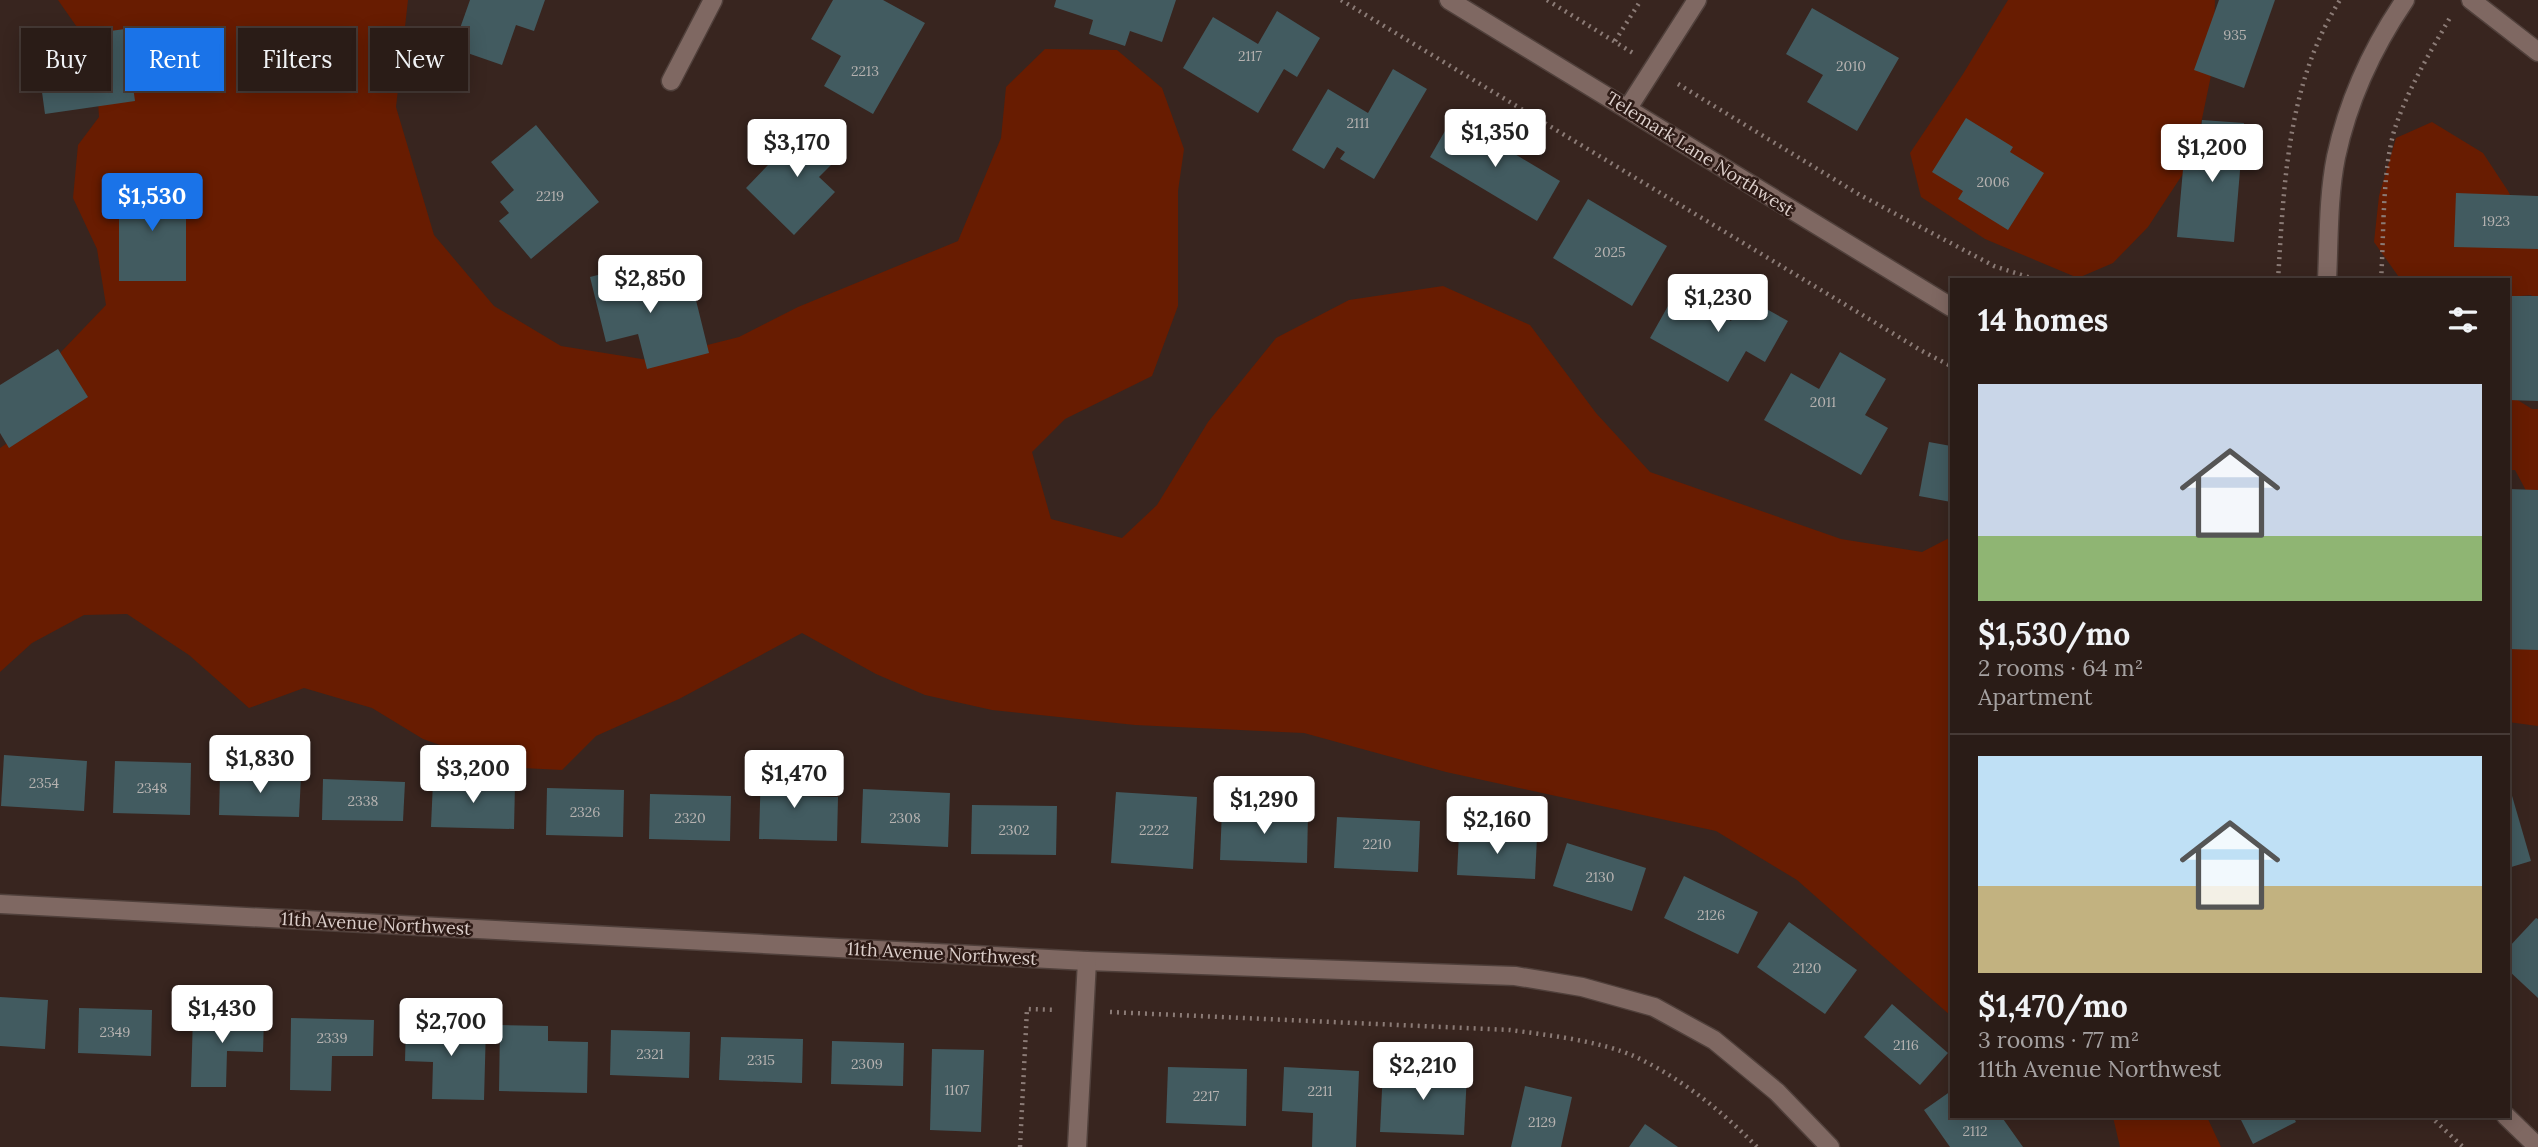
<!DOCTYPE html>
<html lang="en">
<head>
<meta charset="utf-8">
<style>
  :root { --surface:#2a1c17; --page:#322520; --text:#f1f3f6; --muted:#a5a1a1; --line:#463a36; --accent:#1a73e8 }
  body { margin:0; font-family:Lora,serif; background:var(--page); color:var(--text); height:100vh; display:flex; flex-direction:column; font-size:26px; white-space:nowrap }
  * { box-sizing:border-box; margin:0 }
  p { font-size:23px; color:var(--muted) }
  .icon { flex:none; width:38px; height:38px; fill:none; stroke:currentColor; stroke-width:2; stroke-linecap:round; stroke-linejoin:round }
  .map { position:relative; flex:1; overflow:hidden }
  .panel { position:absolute; left:1950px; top:278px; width:560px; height:840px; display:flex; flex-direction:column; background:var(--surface); border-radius:0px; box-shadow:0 4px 18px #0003,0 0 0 2px var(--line) }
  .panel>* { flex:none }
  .hud { position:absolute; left:21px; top:28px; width:665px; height:63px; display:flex; gap:14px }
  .price { position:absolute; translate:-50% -60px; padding:0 16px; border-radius:7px; background:#fff; color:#222; font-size:23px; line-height:46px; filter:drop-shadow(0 2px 4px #0008) }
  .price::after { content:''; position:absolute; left:50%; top:42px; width:21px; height:16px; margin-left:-10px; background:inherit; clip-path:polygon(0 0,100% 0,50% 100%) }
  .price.selected { background:var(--accent); color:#fff }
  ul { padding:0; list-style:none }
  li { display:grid; align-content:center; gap:14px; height:371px; padding:0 28px }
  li+li { border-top:2px solid var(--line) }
  li span { display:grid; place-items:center; height:217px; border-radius:0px; color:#555 }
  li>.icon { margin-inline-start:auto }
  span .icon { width:126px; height:126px; fill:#fffc; stroke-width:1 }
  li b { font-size:30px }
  h2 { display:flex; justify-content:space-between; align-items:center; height:84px; padding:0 28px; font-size:30px }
  .pill { padding:0 24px; border-radius:0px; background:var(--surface); box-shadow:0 4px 18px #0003,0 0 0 2px var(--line); font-size:24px; line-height:63px }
  .pill.selected { background:var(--accent); color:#fff }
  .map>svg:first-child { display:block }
  .green { fill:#681c01 }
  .building { fill:#425b60 }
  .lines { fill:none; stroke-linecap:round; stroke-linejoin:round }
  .minor-casing { stroke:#50403b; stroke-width:21 }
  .path { stroke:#8b7b76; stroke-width:4.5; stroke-dasharray:2 5; stroke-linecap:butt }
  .minor { stroke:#7f6862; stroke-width:18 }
  .labels { text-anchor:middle; stroke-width:5; stroke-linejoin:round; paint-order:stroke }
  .number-label { font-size:14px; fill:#b6b2b0 }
  .street-label { font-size:18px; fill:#dccfcb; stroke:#2e1b16 }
</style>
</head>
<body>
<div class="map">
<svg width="2538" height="1147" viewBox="0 0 2538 1147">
  <rect width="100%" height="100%" fill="#38251f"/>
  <g class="green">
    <polygon points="58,0 408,0 396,107 434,235 494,306 561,346 648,360 739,337 798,307 958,241 1001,138 1006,87 1045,49 1117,50 1162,88 1184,149 1178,191 1178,306 1152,376 1065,419 1032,452 1051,519 1122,538 1157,505 1208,422 1276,338 1349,300 1443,286 1530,325 1596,413 1650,472 1841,539 1922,552 1951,537 1951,1016 1797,880 1716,831 1446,772 1304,733 1135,725 992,710 925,695 876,674 802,633 679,699 596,736 562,770 502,767 423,739 372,708 304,688 249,708 189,655 127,614 84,615 32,643 0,672 0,448 37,423 61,352 106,305 97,249 73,198 78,145 99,117 95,53"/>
    <polygon points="2008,0 2215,0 2213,66 2194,157 2148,227 2113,263 2078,278 1985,239 1921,197 1910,153 1963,74"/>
    <polygon points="2432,122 2483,153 2508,191 2528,228 2538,229 2538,303 2531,295 2508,297 2508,280 2401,280 2374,242 2379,196 2396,138"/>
    <polygon points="2508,394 2532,409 2538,409 2538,513 2515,470 2508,470"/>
    <polygon points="2538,546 2538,726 2508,722 2508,627 2535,585"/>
    <polygon points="2113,1117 2207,1117 2221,1147 2120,1147"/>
  </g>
  <g class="building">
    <polygon points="470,0 545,0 534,31 516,25 502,65 453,48"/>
    <polygon points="833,0 883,0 925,23 873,114 824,86 841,56 811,39"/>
    <polygon points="1056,0 1176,0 1162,42 1130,31 1125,46 1089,34 1093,20 1054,7"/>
    <polygon points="2219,0 2275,0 2244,88 2194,70"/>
    <polygon points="1812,8 1899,58 1857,131 1807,102 1823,75 1786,54"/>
    <polygon points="1277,11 1320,38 1297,77 1284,69 1258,113 1183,68 1213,17 1258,44"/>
    <polygon points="125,29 135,101 45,114 35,41"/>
    <polygon points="1393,69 1427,89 1374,179 1340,159 1345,152 1337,147 1324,169 1292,150 1328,89 1368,113"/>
    <polygon points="1453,117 1560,181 1537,221 1430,157"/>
    <polygon points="1966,118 2013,147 2010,152 2044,173 2008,230 1958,199 1963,191 1932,172"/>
    <polygon points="2202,120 2244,123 2234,242 2177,237 2184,158 2198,159"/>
    <polygon points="810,121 843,153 819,177 835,192 794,235 746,188"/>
    <polygon points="536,125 599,202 531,259 499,221 509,213 500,202 514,190 491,162"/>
    <rect x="119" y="184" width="67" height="97"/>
    <polygon points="2456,193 2538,196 2538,249 2454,247"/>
    <polygon points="1588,199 1667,246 1632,306 1553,258"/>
    <polygon points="652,261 660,292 692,284 709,353 647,369 638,334 606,342 590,277"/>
    <polygon points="1677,290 1731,321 1745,297 1788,321 1765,362 1746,351 1728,382 1650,338"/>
    <polygon points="2508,296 2538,296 2538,401 2508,400"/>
    <polygon points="58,349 88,397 9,448 0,433 0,385"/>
    <polygon points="1840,352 1886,379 1865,415 1888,428 1861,475 1764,420 1791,373 1819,389"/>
    <polygon points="1929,442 1951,446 1951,502 1919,496"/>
    <polygon points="2508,489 2538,490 2538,650 2508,649"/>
    <polygon points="4,755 87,761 84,811 1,806"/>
    <polygon points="115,761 191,763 190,815 113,813"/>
    <polygon points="761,768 795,769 795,796 838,797 837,841 759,839"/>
    <polygon points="220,774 301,776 299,817 219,815"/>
    <polygon points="323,779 405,782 403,821 322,820"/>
    <polygon points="433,781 515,784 514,829 431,827"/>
    <polygon points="2508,782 2531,861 2508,868"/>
    <polygon points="547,788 624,790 623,837 546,835"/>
    <polygon points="863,789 950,793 948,847 861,843"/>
    <polygon points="1116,792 1197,797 1193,869 1111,863"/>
    <polygon points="650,794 731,796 730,841 649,839"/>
    <polygon points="972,805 1057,806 1056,855 971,854"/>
    <polygon points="1222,809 1308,812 1307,863 1220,860"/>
    <polygon points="1337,817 1420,821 1418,872 1334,868"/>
    <polygon points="1459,833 1537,837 1535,879 1457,875"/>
    <polygon points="1567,843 1646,868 1632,911 1553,886"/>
    <polygon points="1684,876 1758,912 1738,954 1664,918"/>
    <polygon points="2536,918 2538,919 2538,998 2508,970 2508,948"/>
    <polygon points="1789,922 1857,970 1825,1014 1757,967"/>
    <polygon points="0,997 48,1000 45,1049 0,1046"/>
    <polygon points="1892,1004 1948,1053 1920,1085 1864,1037"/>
    <polygon points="79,1008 152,1010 151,1056 78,1053"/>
    <polygon points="193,1014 264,1016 263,1052 227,1051 226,1087 191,1087"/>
    <polygon points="291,1018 374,1020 373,1056 332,1056 331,1091 290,1090"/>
    <polygon points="406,1024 486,1026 484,1100 432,1099 433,1062 405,1061"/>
    <polygon points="500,1025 548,1026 548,1041 588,1042 587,1093 499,1091"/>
    <polygon points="611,1030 690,1032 689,1078 610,1075"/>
    <polygon points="721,1037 803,1039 802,1083 719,1080"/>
    <polygon points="832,1041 904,1043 903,1086 831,1084"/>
    <polygon points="932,1049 984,1050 981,1132 930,1130"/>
    <polygon points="1168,1067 1247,1069 1246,1126 1166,1123"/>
    <polygon points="1284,1067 1359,1071 1356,1147 1312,1147 1313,1113 1282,1111"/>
    <polygon points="1383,1069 1467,1073 1464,1135 1380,1132"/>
    <polygon points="1525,1086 1572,1097 1561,1147 1511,1147"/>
    <polygon points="1951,1091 1951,1116 2001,1116 2023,1147 1950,1147 1924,1110"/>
    <polygon points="2239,1116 2293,1116 2296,1122 2253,1144"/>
    <polygon points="1645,1124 1678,1147 1629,1147"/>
  </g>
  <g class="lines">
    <defs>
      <g id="minor">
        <polyline points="1449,0 1951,307"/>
        <polyline points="2471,0 2538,52"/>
        <polyline points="671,81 713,0"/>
        <polyline points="1628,108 1697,0"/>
        <path d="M 2327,280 C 2329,239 2328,197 2336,157 C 2348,101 2373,47 2405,0"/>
        <polyline points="0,904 1087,961 1515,976 1582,987 1654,1007 1714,1040 1777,1092 1830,1147"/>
        <polyline points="2506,1116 2538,1147"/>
        <polyline points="1077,1147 1087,961"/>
      </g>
    </defs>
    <use href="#minor" class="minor-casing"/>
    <g class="path">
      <polyline points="1341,0 1922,351 1951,366"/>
      <polyline points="1547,0 1633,53"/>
      <polyline points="1615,41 1641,0"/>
      <polyline points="1678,84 1860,195 1994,266 2037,280"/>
      <path d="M 2278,280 C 2284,184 2287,84 2340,0"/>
      <path d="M 2381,280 C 2384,236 2382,169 2395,128 C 2408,89 2430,52 2451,16"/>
      <path d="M 1110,1012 L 1510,1030 C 1548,1035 1601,1041 1636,1057 C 1682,1079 1722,1111 1757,1147"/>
      <polyline points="2430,1116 2463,1147"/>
      <polyline points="1020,1147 1027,1009 1056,1010"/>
    </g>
    <use href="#minor" class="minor"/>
  </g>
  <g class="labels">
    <g class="number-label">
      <text x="2235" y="40">935</text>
      <text x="1250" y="61">2117</text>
      <text x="1851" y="71">2010</text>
      <text x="865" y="76">2213</text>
      <text x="1358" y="128">2111</text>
      <text x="1993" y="187">2006</text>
      <text x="550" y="201">2219</text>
      <text x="2496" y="226">1923</text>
      <text x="1610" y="257">2025</text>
      <text x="1823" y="407">2011</text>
      <text x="44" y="788">2354</text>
      <text x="152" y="793">2348</text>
      <text x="363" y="806">2338</text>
      <text x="585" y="817">2326</text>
      <text x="690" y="823">2320</text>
      <text x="905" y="823">2308</text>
      <text x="1014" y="835">2302</text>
      <text x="1154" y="835">2222</text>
      <text x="1377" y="849">2210</text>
      <text x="1600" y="882">2130</text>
      <text x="1711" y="920">2126</text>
      <text x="1807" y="973">2120</text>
      <text x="115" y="1037">2349</text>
      <text x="332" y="1043">2339</text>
      <text x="1906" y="1050">2116</text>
      <text x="650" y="1059">2321</text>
      <text x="761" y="1065">2315</text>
      <text x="867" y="1069">2309</text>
      <text x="957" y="1095">1107</text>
      <text x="1320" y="1096">2211</text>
      <text x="1206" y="1101">2217</text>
      <text x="1542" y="1127">2129</text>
      <text x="1975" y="1136">2112</text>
    </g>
    <g class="street-label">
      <text transform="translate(1700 154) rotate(32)" y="6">Telemark Lane Northwest</text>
      <text transform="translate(376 924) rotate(3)" y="6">11th Avenue Northwest</text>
      <text transform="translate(942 954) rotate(3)" y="6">11th Avenue Northwest</text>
    </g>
  </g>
</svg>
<b class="price" style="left:1495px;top:169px">$1,350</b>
<b class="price" style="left:797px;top:179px">$3,170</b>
<b class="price" style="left:2212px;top:184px">$1,200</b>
<b class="price selected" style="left:152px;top:233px">$1,530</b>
<b class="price" style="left:650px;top:315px">$2,850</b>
<b class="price" style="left:1718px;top:334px">$1,230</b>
<b class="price" style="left:260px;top:795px">$1,830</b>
<b class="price" style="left:473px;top:805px">$3,200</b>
<b class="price" style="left:794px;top:810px">$1,470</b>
<b class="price" style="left:1264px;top:836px">$1,290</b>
<b class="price" style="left:1497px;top:856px">$2,160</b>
<b class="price" style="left:222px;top:1045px">$1,430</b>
<b class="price" style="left:451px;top:1058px">$2,700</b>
<b class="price" style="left:1423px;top:1102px">$2,210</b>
<div class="hud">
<a class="pill">Buy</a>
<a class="pill selected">Rent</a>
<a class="pill">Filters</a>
<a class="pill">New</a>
</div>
<section class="panel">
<h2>14 homes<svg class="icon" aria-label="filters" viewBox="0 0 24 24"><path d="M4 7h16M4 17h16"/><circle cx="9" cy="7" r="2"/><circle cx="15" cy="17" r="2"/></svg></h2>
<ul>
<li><span style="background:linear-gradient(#c9d6e8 70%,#8fb573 0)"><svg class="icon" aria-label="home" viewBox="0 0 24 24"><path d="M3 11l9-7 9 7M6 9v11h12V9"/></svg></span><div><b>$1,530/mo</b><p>2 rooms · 64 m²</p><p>Apartment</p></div></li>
<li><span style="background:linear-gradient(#bfe0f5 60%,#c2b280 0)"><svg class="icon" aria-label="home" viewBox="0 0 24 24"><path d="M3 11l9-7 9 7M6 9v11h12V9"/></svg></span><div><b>$1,470/mo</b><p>3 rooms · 77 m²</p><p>11th Avenue Northwest</p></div></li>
</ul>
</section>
</div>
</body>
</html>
